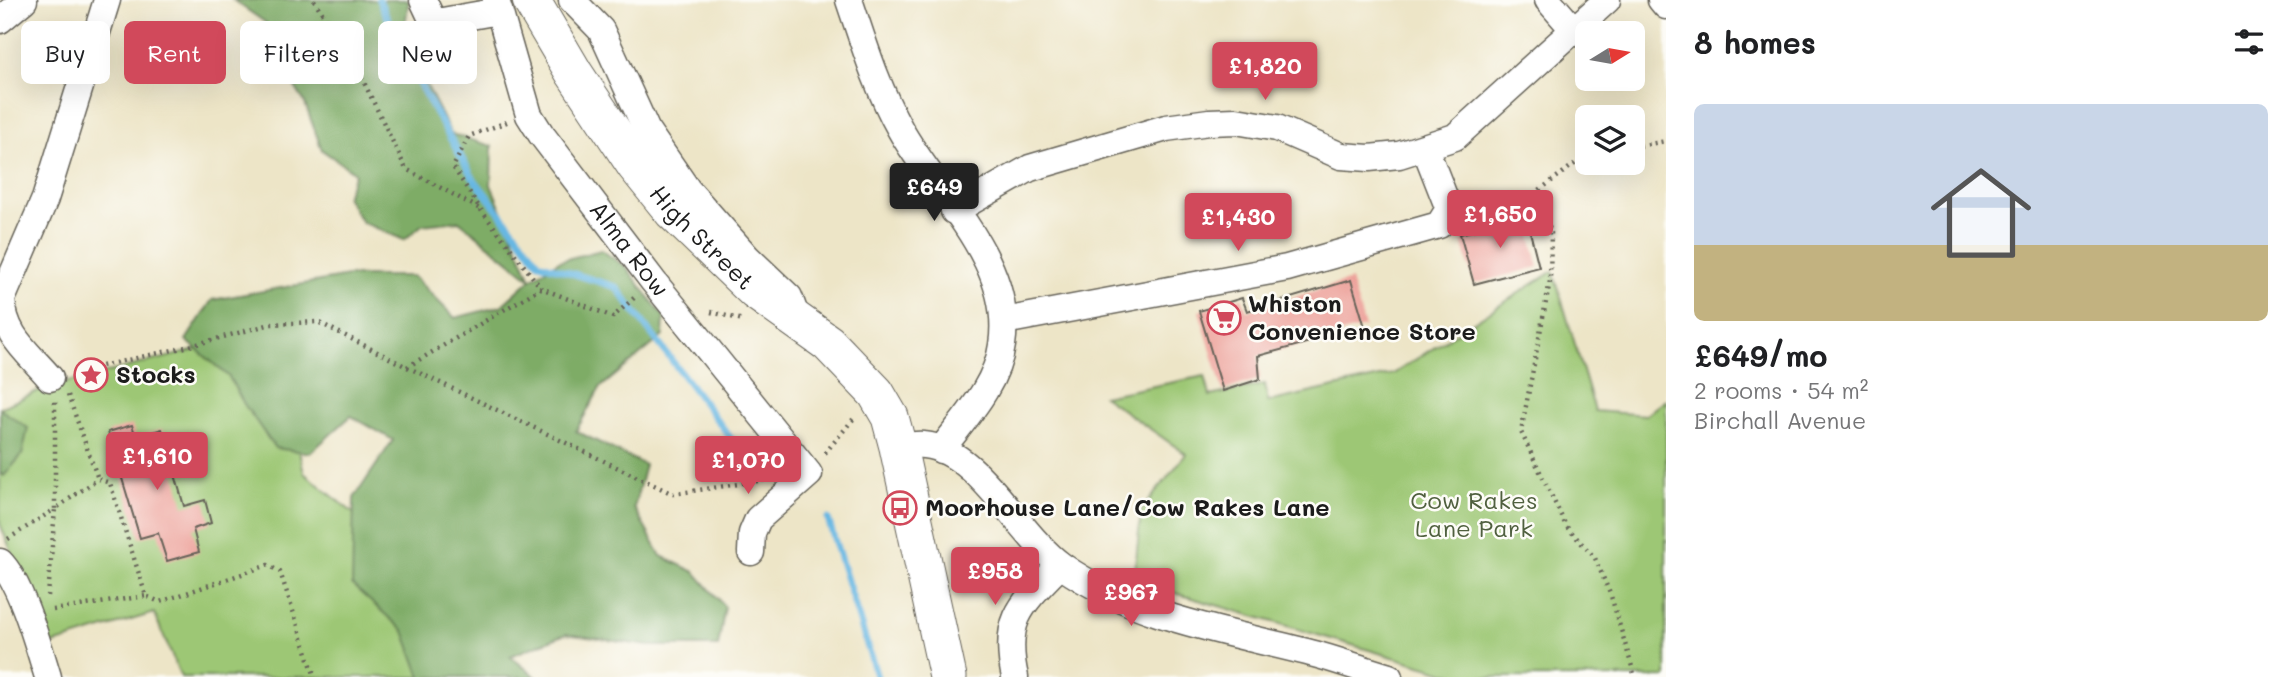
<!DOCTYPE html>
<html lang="en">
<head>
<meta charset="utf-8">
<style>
  :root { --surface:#fff; --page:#f2f2f2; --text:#202124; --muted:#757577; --accent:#d1495b }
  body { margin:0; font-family:Mali,sans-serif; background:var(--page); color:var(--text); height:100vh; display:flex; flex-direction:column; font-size:26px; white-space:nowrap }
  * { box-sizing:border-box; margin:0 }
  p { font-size:23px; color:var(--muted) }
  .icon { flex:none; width:38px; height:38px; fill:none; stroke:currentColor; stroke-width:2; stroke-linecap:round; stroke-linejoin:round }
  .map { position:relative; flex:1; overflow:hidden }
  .side { display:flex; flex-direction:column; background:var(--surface); width:630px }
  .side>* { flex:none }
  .hud { position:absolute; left:21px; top:21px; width:665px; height:63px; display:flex; gap:14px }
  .needle { width:46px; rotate:79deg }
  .tools { position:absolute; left:1575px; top:21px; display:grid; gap:14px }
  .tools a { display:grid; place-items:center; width:70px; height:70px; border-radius:10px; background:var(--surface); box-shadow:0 7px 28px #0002; font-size:35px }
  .price { position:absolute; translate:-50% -60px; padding:0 16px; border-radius:7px; background:var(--accent); color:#fff; font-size:23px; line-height:46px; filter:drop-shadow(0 2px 4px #0008) }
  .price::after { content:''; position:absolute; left:50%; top:42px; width:21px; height:16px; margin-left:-10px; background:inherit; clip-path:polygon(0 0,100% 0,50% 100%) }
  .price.active { background:#222; color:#fff }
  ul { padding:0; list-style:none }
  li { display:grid; align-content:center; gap:14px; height:371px; padding:0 28px }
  li span { display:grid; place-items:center; height:217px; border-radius:10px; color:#555 }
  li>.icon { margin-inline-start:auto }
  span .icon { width:126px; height:126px; fill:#fffc; stroke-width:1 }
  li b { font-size:30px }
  h2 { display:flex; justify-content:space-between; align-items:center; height:84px; padding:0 28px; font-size:30px }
  .chip { padding:0 24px; border-radius:10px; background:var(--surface); box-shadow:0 7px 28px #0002; font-size:24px; line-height:63px }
  .chip.active { background:var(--accent); color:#fff }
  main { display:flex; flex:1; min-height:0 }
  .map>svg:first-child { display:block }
  .green { fill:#9dc774; stroke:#5c7248; stroke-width:2 }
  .forest { fill:#7eac66; stroke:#4d6441; stroke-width:2 }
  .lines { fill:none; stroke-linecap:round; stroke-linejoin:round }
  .stream { stroke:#68b7e2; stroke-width:7 }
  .building { fill:#eb9790 }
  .street-casing { stroke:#656258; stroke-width:29 }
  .secondary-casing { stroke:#656258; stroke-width:39 }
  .path { stroke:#656258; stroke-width:4.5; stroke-dasharray:2 5; stroke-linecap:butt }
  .street { stroke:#fff; stroke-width:26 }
  .secondary { stroke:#fff; stroke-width:37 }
  .labels { text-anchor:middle; stroke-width:5; stroke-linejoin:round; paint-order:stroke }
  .street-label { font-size:24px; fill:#1c1c1c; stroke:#fdfcf7 }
  .poi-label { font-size:24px; font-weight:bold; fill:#1c1c1c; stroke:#fdfcf7; text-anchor:start }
  .park-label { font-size:24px; fill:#50603f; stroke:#fdfcf7 }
</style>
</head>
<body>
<main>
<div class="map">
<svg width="1666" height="677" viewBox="0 0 1666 677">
  <rect width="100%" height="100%" fill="#fdfcf7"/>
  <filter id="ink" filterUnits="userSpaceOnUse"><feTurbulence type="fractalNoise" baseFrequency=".0143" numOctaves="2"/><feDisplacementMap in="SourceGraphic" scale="14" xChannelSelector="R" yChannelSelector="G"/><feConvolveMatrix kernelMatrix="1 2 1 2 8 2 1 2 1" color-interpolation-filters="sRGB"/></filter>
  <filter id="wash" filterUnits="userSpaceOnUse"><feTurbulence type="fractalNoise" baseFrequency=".00686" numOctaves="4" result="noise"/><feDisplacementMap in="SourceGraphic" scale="28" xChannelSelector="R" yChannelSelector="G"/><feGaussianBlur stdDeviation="1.57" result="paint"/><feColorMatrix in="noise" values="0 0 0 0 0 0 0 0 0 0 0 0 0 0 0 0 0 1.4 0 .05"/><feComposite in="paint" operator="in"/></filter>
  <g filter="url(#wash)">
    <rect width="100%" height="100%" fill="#ede5c7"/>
    <g class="green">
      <polygon points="1553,271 1595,411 1646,415 1666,399 1666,677 1461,677 1134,581 1141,511 1186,454 1103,396 1205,376 1210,396 1265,384 1268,402 1393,374"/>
      <polygon points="271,331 304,473 394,546 444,677 181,677 154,613 50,645 0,524 0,408 45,388"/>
    </g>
    <g class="forest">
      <polygon points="233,0 409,0 403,38 451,134 492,146 491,185 531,279 559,261 601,250 626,267 664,317 663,336 600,388 576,431 645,465 634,508 661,556 695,572 725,607 718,646 649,646 566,634 510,656 536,677 421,677 404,631 352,585 354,498 393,440 351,416 310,453 275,448 244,404 229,377 186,340 212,300 348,276 413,276 455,318 501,306 531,279 459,221 422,225 404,240 362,222 346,197 355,173 322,150 304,101 262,35 266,23"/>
      <polygon points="0,409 28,428 22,455 4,476 0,473"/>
    </g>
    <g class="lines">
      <g class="stream">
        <polyline points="379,0 408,64 473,178 539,263 616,287 758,474"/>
        <polyline points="828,519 877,677"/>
      </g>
    </g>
    <g id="blocks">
      <g class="building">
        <polygon points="1526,216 1539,267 1474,284 1460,234"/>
        <polygon points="1351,280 1365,327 1258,356 1260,379 1223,391 1199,311 1242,298 1247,311"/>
        <polygon points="132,425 136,437 162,429 184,506 205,500 211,523 193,529 199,552 167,561 158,533 140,538 108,432"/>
      </g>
    </g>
  </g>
  <g filter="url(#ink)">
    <use href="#blocks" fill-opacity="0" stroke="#656258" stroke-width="2"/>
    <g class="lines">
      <defs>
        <g id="street">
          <polyline points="423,0 431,17 437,22 499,11"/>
          <path id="s1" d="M 496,0 L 529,115 L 541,134 L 653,281 L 809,474 L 758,519 L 752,533 L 751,552"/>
          <polyline points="572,0 601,30 647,131 687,189 748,258 789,297 793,308"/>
          <path d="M 849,0 C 864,44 877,88 900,129 C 937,196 1015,261 1002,345 C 997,385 964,419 941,450"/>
          <polyline points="1548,0 1574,30"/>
          <polyline points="1661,0 1666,6"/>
          <polyline points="0,20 24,0"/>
          <polyline points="954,211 1030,168 1166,128 1209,122 1236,121 1277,128 1341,156 1369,158 1399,155 1455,137 1607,0"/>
          <polyline points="1004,321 1287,268 1439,225 1449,209 1425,148"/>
          <path d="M 50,378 C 27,351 4,336 2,299 L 45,199 L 107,0"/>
          <path d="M 898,447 C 906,446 916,444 924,445 C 979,450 1018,535 1062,566 C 1137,618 1221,630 1307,652 C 1334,659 1362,669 1389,677"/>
          <path d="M 0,562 C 21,582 39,648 48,677"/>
          <path d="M 1015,677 C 1002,619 1022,604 1060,565"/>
        </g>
        <g id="secondary">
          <path id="s2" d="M 531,0 L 574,73 L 635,165 L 673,212 L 755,291 L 828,343 L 876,393 L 890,417 L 898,447 L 948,677"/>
        </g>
      </defs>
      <use href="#street" class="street-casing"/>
      <use href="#secondary" class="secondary-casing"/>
      <g class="path">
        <polyline points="314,0 356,66 406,169 480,209"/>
        <polyline points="507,122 469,136 453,167 481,210 541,288 613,317 634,298"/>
        <polyline points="1633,147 1666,141"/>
        <polyline points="1534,194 1576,163 1587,159"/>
        <polyline points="1473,208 1534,194 1546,215 1551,233 1550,281 1521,432 1566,526 1595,558 1611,596 1635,677"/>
        <polyline points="711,312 743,320"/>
        <polyline points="407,367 541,288"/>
        <polyline points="74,372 186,347 271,324 318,322 407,367 673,494 764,480"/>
        <polyline points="68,395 98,479"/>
        <polyline points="825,453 855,417"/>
        <polyline points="8,539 55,509 55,399"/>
        <polyline points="48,596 55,509 98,479 110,483 146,596 160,602 268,565 280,572 315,677"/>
        <polyline points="53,610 146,596"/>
      </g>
      <use href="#street" class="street"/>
      <use href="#secondary" class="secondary"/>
    </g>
  </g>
  <defs>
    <symbol id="supermarket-ring" viewBox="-11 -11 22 22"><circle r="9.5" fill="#fdfcf7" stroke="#d1495b" stroke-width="1.5"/><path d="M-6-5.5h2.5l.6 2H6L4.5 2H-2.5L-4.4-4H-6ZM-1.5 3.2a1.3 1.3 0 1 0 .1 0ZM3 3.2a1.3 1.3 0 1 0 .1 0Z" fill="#d1495b"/></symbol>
    <symbol id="sight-ring" viewBox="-11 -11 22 22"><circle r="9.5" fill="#fdfcf7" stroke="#d1495b" stroke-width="1.5"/><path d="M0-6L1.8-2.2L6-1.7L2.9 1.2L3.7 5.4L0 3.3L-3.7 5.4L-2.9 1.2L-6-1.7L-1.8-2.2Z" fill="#d1495b"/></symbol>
    <symbol id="bus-ring" viewBox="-11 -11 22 22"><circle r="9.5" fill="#fdfcf7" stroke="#d1495b" stroke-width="1.5"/><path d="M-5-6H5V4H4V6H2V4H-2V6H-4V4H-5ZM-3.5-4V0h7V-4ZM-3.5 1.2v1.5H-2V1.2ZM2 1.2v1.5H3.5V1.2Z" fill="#d1495b"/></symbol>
  </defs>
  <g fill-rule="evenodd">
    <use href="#supermarket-ring" x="1205" y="299" width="38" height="38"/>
    <use href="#sight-ring" x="72" y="356" width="38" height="38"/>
    <use href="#bus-ring" x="881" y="489" width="38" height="38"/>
  </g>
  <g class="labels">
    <g class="street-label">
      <text dy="8" stroke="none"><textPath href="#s2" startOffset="294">High Street</textPath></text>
      <text dy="8" stroke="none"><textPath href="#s1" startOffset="287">Alma Row</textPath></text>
    </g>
    <g class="poi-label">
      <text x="1248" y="312">Whiston<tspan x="1248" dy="28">Convenience Store</tspan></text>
      <text x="116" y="383">Stocks</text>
      <text x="925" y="516">Moorhouse Lane/Cow Rakes Lane</text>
    </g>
    <g class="park-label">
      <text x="1474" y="509">Cow Rakes<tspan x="1474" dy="28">Lane Park</tspan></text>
    </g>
  </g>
</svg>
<div class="tools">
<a><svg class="needle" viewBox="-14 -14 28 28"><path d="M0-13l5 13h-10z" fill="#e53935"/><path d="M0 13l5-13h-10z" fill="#757577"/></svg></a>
<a><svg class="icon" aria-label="layers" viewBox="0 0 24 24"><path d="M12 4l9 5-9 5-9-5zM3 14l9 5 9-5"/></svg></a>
</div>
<b class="price" style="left:1265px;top:102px">£1,820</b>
<b class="price active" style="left:934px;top:223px">£649</b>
<b class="price" style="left:1500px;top:250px">£1,650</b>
<b class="price" style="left:1238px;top:253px">£1,430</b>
<b class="price" style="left:157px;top:492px">£1,610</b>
<b class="price" style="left:748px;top:496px">£1,070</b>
<b class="price" style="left:995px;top:607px">£958</b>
<b class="price" style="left:1131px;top:628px">£967</b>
<div class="hud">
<a class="chip">Buy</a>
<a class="chip active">Rent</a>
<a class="chip">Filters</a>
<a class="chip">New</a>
</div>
</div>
<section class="side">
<h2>8 homes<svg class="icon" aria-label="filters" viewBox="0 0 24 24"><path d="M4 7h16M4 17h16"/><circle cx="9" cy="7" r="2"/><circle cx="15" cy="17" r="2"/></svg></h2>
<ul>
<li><span style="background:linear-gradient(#c9d6e8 65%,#c2b280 0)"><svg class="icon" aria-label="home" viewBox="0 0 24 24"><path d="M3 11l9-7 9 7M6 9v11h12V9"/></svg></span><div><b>£649/mo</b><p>2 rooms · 54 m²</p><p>Birchall Avenue</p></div></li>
</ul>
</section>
</main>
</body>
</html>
